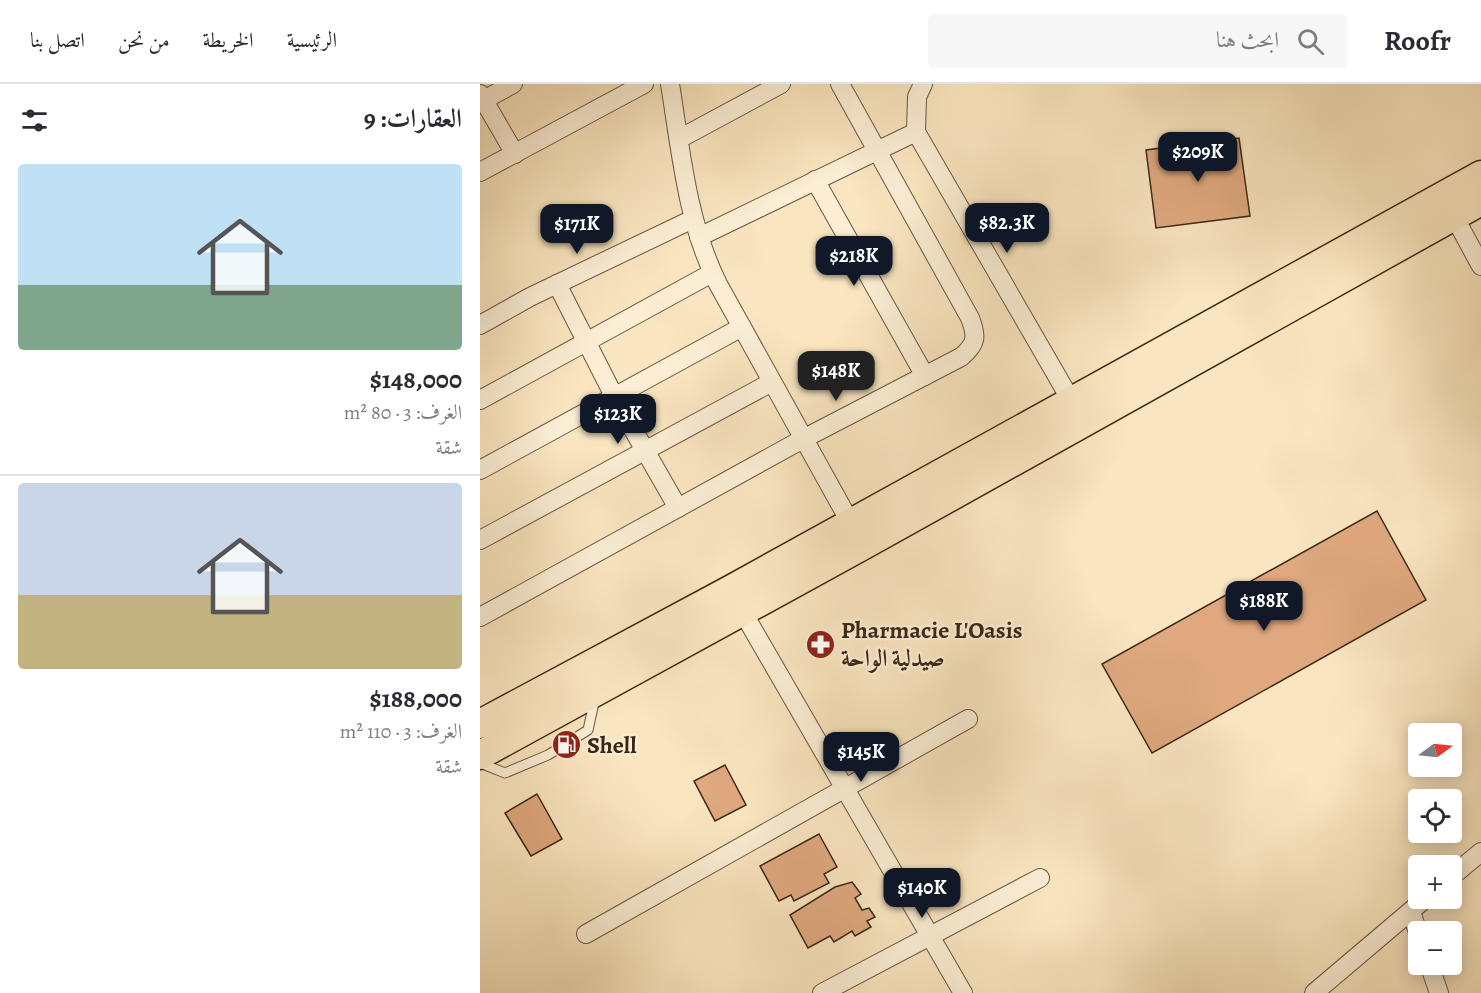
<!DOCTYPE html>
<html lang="ar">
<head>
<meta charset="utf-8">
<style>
  :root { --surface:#fff; --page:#f7f7f7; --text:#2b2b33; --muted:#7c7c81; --line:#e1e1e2; --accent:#111827 }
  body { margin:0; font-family:Alegreya,Amiri,serif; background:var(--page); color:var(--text); direction:rtl; height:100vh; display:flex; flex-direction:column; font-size:22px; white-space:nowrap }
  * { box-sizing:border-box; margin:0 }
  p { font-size:20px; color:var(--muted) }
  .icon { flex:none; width:33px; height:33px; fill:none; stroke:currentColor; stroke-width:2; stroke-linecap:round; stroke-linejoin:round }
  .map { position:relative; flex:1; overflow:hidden; direction:ltr }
  .panel { display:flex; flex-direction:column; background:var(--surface); width:480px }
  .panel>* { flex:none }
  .needle { width:39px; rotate:75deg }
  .tools { position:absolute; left:928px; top:639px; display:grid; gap:12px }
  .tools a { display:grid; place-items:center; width:54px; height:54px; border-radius:6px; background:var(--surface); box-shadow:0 3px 15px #0003; font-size:30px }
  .price { position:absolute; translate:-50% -51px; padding:0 14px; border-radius:12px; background:var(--accent); color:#fff; font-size:20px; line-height:39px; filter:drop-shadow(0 2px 3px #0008) }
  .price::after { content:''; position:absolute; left:50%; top:36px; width:18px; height:14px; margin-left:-9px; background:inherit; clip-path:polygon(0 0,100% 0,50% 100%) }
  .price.selected { background:#222; color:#fff }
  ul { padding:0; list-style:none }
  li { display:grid; align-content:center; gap:12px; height:318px; padding:0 18px }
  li+li { border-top:2px solid var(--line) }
  li span { display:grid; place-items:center; height:186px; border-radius:6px; color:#555 }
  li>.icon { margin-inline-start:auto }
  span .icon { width:108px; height:108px; fill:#fffc; stroke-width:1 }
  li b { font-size:26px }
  h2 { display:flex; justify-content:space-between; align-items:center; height:72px; padding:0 18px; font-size:26px }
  header { display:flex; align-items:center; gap:36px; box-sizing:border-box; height:84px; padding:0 30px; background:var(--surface); border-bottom:2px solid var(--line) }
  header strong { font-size:28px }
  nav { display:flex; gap:33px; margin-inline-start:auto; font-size:21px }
  .search { width:420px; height:54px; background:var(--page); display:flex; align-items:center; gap:15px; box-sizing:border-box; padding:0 21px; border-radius:6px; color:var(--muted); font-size:22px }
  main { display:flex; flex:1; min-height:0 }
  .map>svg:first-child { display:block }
  .building { fill:#dfa87e; stroke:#3c2616; stroke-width:1.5 }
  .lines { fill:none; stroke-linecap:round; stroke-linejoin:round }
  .lane-casing { stroke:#6b5640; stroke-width:11 }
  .street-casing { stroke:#6b5640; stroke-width:20 }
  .primary-casing { stroke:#3c2616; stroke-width:31 }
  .lane { stroke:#fbeed5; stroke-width:9 }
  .street { stroke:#fbeed5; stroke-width:18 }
  .primary { stroke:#f9e5bf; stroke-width:28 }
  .labels { text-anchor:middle; stroke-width:4.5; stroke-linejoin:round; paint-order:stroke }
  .poi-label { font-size:24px; font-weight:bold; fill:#3c2616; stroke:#fbeed5; text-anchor:start }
</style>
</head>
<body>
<header>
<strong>Roofr</strong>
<div class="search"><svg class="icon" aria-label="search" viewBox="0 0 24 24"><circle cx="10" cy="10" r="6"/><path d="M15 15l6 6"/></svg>ابحث هنا</div>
<nav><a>الرئيسية</a><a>الخريطة</a><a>من نحن</a><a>اتصل بنا</a></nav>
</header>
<main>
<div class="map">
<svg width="1001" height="909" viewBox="0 0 1001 909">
  <rect width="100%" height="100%" fill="#f9e5bf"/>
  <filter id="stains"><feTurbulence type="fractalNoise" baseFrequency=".00333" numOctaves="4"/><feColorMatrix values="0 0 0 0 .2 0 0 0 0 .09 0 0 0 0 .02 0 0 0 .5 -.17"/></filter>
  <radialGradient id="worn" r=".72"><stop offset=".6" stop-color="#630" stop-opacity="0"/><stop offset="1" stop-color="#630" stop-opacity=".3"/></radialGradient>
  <g class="building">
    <polygon points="759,54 770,132 676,144 666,66"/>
    <polygon points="897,427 946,516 672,669 622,580"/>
    <polygon points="245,681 266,721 235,737 214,697"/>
    <polygon points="57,710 82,755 51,772 25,729"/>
    <polygon points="339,750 357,783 344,790 349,799 314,817 311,811 299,817 280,782"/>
    <polygon points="372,798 381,810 375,814 382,826 389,824 395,833 387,837 391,843 375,852 372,847 354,858 350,852 328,864 310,831 355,803"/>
  </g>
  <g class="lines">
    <defs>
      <polyline id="lane" points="0,679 25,689 68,671 108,646 115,614"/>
      <g id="street">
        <path d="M 190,0 C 201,68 207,138 238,200 L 375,447"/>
        <polyline points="443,0 437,13 436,48 596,325"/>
        <polyline points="0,10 35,70"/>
        <polyline points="0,18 33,0"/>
        <polyline points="199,55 301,0"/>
        <polyline points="0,88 164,0"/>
        <polyline points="335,96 445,292"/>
        <polyline points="969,123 1001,182"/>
        <polyline points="219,153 436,48"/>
        <polyline points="77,200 135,314 198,424"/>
        <polyline points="0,241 50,213 213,135"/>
        <polyline points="0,316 232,189"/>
        <polyline points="0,386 262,243"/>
        <polyline points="0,456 292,298"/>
        <polyline points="257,518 483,909"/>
        <path d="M 0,533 L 323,355 L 481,273 C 497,260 497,252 490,234 L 360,0"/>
        <polyline points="972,792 1001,768"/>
        <polyline points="931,828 939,851"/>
        <polyline points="106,850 488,635"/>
        <polyline points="949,880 959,909"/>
        <polyline points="342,909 560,794"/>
        <polyline points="834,909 946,814"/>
      </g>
      <g id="primary">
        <polyline points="0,640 250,506 1001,91"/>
        <polyline points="0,671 382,462 1001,117"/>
      </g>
    </defs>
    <use href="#lane" class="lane-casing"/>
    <use href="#street" class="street-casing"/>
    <use href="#primary" class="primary-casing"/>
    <use href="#lane" class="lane"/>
    <use href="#street" class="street"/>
    <use href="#primary" class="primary"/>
  </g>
  <defs>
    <symbol id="pharmacy-disc" viewBox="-11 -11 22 22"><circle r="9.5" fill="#8f2418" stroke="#fbeed5"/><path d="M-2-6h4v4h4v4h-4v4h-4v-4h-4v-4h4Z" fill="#fff"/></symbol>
    <symbol id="fuel-disc" viewBox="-11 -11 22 22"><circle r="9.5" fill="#8f2418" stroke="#fbeed5"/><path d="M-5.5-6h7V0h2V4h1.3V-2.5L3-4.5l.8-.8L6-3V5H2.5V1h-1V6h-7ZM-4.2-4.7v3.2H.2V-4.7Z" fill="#fff"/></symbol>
  </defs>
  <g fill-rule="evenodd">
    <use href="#pharmacy-disc" x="324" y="544" width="33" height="33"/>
    <use href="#fuel-disc" x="70" y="644" width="33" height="33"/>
  </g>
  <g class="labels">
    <g class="poi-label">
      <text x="361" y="554">Pharmacie L'Oasis<tspan x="361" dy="28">صيدلية الواحة</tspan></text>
      <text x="107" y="669">Shell</text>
    </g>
  </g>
  <rect width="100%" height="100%" filter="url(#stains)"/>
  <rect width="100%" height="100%" fill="url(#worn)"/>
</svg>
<div class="tools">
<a><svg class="needle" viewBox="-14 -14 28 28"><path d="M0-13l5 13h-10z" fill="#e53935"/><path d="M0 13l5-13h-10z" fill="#7c7c81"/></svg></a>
<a><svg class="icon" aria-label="locate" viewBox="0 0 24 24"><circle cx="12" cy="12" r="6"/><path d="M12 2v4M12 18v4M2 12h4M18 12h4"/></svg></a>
<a>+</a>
<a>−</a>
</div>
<b class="price" style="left:718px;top:99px">$209K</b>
<b class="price" style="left:527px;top:170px">$82.3K</b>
<b class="price" style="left:97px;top:171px">$171K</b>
<b class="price" style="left:374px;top:203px">$218K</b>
<b class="price selected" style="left:356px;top:318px">$148K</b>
<b class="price" style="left:138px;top:361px">$123K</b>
<b class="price" style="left:784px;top:548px">$188K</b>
<b class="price" style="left:381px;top:699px">$145K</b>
<b class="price" style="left:442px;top:835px">$140K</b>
</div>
<section class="panel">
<h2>العقارات: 9<svg class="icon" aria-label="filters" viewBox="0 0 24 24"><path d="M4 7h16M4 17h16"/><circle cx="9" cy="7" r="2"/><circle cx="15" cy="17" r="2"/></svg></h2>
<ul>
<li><span style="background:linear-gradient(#bfe0f5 65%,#7fa58c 0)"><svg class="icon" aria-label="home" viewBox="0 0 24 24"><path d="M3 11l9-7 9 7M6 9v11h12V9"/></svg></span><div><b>$148,000</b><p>الغرف: 3 · 80 m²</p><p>شقة</p></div></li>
<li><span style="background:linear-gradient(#c9d6e8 60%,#c2b280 0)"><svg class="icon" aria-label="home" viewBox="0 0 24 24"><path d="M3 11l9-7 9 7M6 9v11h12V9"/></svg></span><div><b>$188,000</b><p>الغرف: 3 · 110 m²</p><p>شقة</p></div></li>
</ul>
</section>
</main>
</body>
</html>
